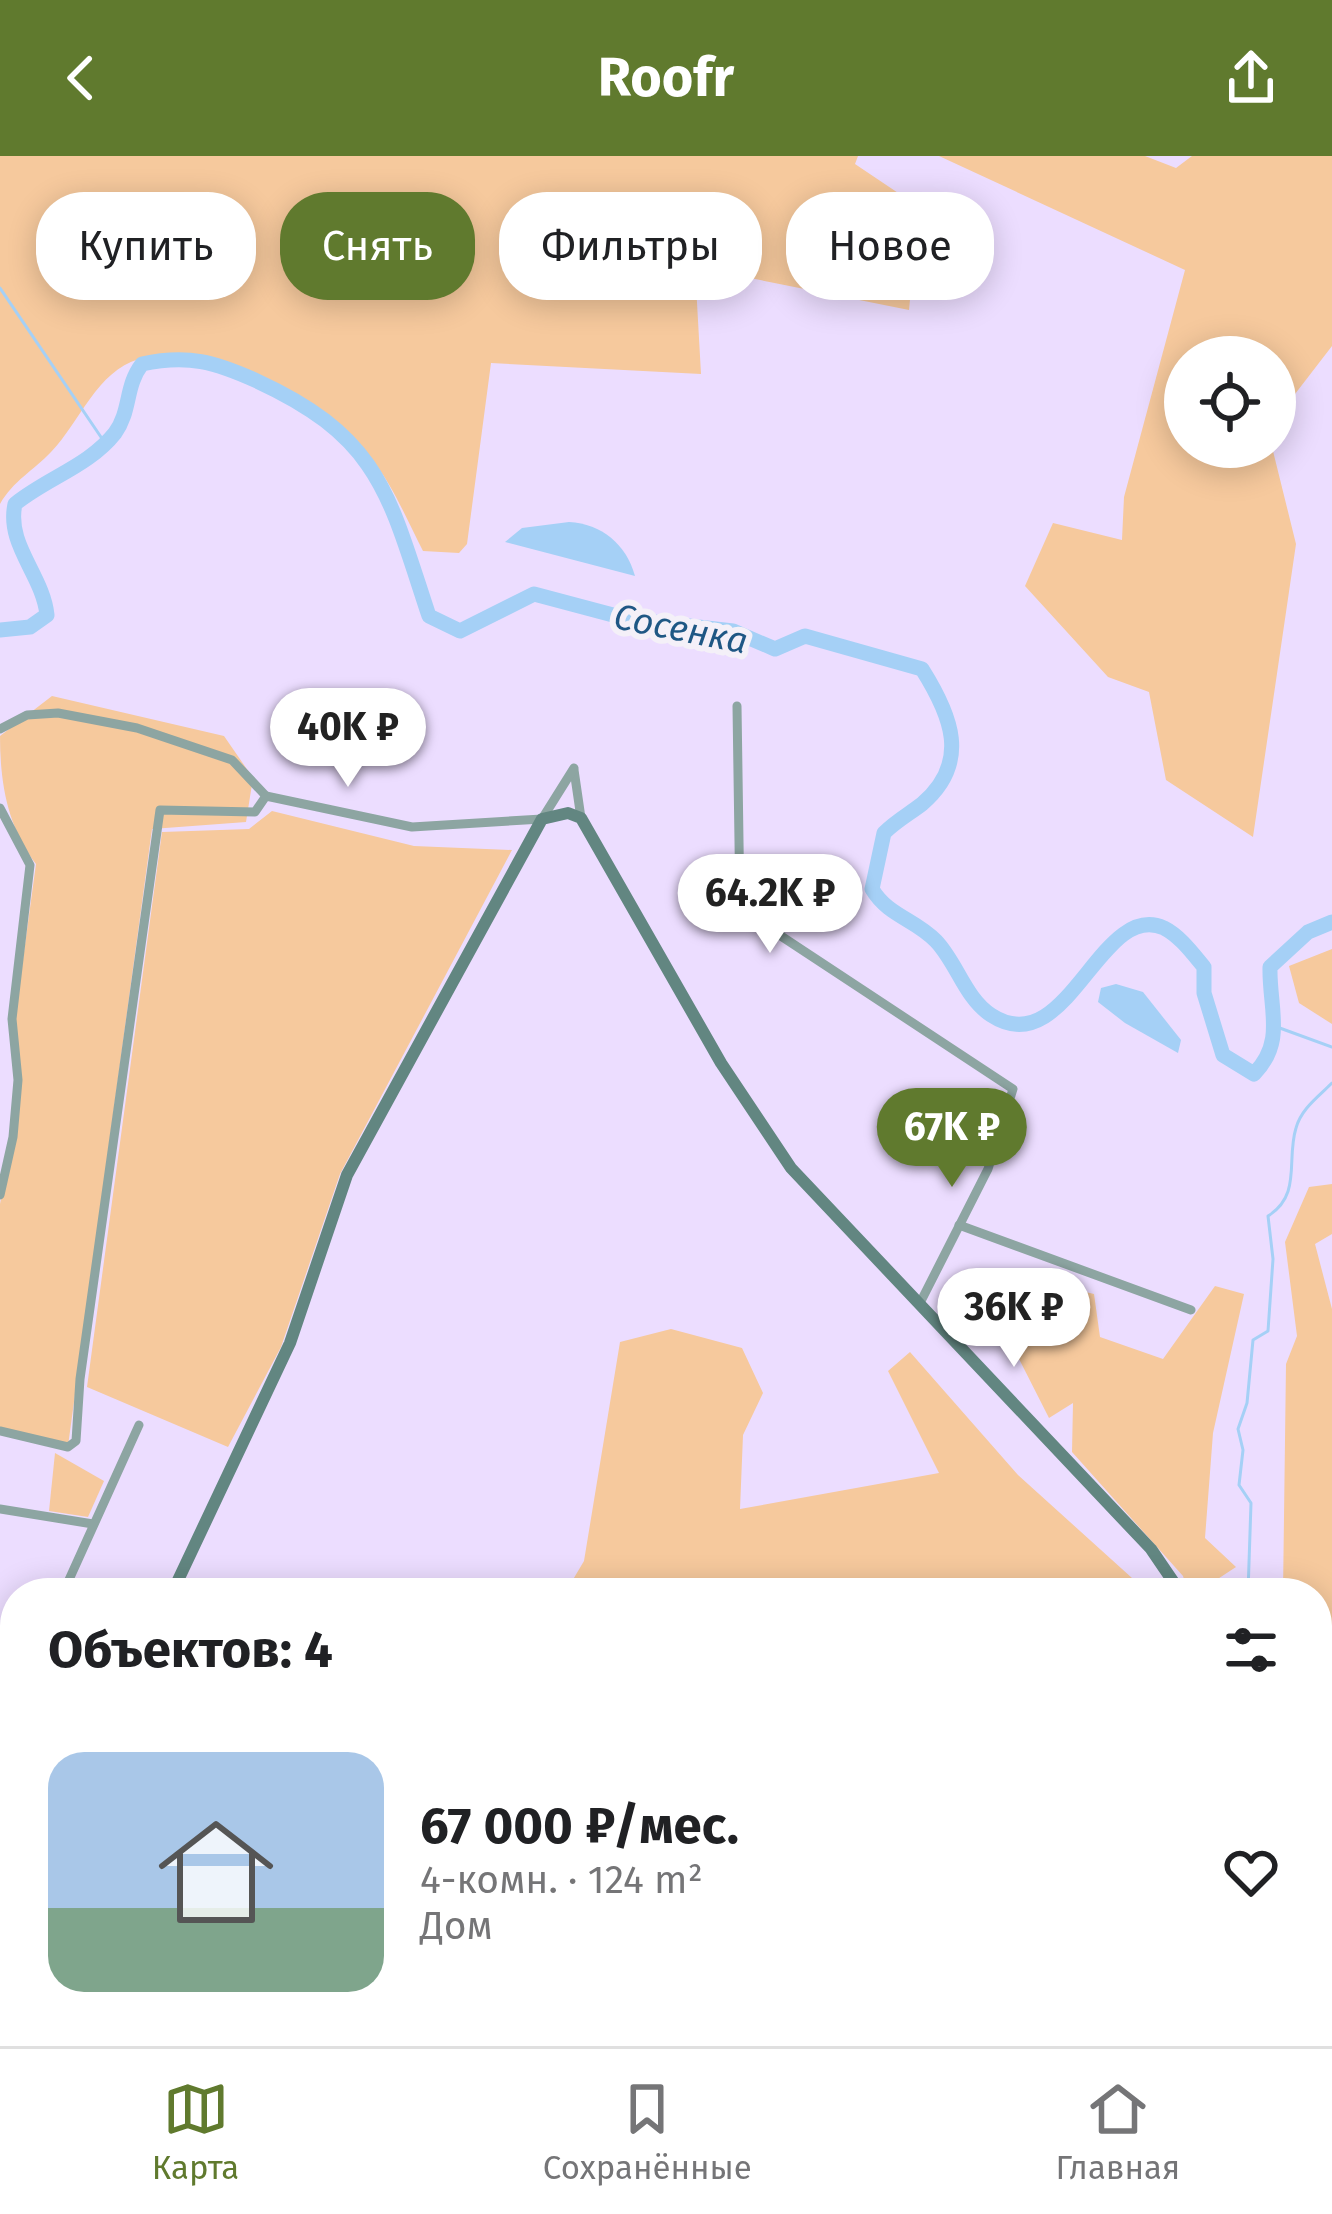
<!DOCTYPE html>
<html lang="ru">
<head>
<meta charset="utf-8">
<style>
  :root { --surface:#fff; --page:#f2f2f2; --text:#202124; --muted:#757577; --line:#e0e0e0; --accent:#607a2e }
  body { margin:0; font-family:"Fira Sans",sans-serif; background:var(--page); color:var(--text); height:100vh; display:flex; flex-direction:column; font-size:45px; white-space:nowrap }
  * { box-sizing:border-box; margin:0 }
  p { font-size:39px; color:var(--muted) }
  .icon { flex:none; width:66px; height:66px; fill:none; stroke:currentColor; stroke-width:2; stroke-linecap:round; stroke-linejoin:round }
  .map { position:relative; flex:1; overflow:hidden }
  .sheet { position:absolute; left:0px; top:1422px; width:1332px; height:468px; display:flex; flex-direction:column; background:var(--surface); border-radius:48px 48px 0 0; box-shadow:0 6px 30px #0003 }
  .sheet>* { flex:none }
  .hud { position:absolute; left:36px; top:36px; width:1260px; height:108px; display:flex; gap:24px }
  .buttons { position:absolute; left:1164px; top:180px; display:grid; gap:24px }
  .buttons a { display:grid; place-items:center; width:132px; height:132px; border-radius:50%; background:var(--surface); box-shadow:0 6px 30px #0003; font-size:60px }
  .price { position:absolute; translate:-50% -102px; padding:0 27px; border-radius:42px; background:#fff; color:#222; font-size:39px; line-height:78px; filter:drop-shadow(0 3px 6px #0008) }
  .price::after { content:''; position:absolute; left:50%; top:72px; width:36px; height:27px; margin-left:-18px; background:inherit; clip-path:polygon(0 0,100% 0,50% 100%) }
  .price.current { background:var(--accent); color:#fff }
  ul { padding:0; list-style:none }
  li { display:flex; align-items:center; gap:36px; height:300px; padding:0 48px }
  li+li { border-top:3px solid var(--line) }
  li span { display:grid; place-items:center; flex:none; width:336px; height:240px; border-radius:36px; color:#555 }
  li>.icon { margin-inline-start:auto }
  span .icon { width:144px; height:144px; fill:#fffc; stroke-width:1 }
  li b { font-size:51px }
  h2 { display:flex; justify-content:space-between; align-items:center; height:144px; padding:0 48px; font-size:51px }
  .chip { padding:0 42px; border-radius:48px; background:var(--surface); box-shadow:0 6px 30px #0003; font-size:42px; line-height:108px }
  .chip.current { background:var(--accent); color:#fff }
  header { display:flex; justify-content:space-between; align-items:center; height:156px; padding:0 48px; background:var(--accent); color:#fff; font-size:54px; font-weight:700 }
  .tab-bar { display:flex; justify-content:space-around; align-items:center; height:168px; border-top:3px solid var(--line); background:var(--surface); font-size:33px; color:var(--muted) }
  .tab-bar a { display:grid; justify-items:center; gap:6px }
  .tab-bar .current { color:var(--accent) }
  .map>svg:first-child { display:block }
  .green { fill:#f6c99d }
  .water { fill:#a5d0f6 }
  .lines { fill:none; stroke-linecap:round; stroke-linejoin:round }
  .stream { stroke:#a5d0f6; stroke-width:3 }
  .river { stroke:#a5d0f6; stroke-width:15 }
  .street { stroke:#8da5a2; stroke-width:9 }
  .secondary { stroke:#628681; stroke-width:12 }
  .labels { text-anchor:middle; stroke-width:12; stroke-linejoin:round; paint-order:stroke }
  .water-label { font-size:36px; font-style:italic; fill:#1e5784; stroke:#f4f0f8 }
</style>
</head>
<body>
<header><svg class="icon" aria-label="back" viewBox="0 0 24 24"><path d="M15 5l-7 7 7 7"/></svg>Roofr<svg class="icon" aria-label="share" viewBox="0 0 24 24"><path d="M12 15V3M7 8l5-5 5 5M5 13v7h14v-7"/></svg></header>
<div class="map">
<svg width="1332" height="1890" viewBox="0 0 1332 1890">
  <rect width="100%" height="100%" fill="#ecddff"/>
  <g class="green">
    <path d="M 0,0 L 858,0 L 855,8 L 919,51 L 909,154 L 695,111 L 701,218 L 491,207 L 467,388 L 459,397 L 423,395 C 408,366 394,332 374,306 C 329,247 214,182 139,203 C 97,215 80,266 51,296 C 34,314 13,325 0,348 Z"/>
    <polygon points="939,0 1145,0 1176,12 1192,0 1332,0 1332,190 1275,264 1275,201 1185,201 1185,291 1272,291 1296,388 1253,681 1166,624 1149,536 1108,521 1025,430 1053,367 1122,384 1124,341 1185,114"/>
    <path d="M 52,540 L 224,580 L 253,622 L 246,666 L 152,673 L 68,1290 L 0,1273 L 0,1048 L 18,953 L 15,862 L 36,708 C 7,670 0,626 0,580 Z"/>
    <polygon points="272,655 414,690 512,694 340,1018 281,1191 228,1291 87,1231 162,676 249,673"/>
    <polygon points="1332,793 1332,868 1299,847 1289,810"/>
    <polygon points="1332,1028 1332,1078 1315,1088 1332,1153 1332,1890 1298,1890 1295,1875 1317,1875 1317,1437 1283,1437 1286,1208 1297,1180 1285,1086 1309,1031"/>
    <polygon points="984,1112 1094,1138 1100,1181 1163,1203 1215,1130 1244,1138 1213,1277 1205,1382 1236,1411 1207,1430 1206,1437 1188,1437 1183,1420 1072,1296 1073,1247 1049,1262 1012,1189 1017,1160 954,1132"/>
    <polygon points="671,1173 742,1192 763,1237 743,1279 740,1353 939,1317 888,1215 910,1196 1018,1319 1132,1422 1122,1437 565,1437 584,1405 620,1186"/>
    <polygon points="55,1297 104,1325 88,1361 49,1355"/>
    <polygon points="15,1822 15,1875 955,1875 950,1890 0,1890 0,1858"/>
    <polygon points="1083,1875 1199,1875 1200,1890 1076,1890"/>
  </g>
  <g class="water">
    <path d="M 569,366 C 602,368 626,388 635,420 L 505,386 L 522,372 Z"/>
    <polygon points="1116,828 1143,836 1181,884 1178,897 1125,867 1098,846 1101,832"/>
  </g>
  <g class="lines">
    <g class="stream">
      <polyline points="0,132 105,287"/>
      <polyline points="1277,871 1332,891"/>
      <path d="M 1248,1437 L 1251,1347 L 1239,1329 L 1243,1294 L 1238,1273 L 1247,1247 L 1253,1184 L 1268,1175 L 1273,1103 L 1268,1060 C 1302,1039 1286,1004 1296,972 C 1301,953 1318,941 1332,927"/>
      <polyline points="1256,1875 1259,1890"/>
    </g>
    <path class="river" d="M 0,474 L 30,471 L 47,459 C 43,419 6,389 15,348 C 47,322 89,310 115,277 C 131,255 125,230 142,208 C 188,198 215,206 257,225 C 381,282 389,340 429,460 L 460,475 L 534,438 L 628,463 L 733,475 L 775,493 L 805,480 L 922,513 C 951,559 971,606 922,648 C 909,658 896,665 884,677 L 872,733 C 888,760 915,763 936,785 C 957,807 965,842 991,859 C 1067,909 1100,743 1164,772 C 1180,780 1193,798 1204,811 L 1204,837 L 1223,899 L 1254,918 C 1286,885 1269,853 1270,811 L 1308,776 L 1332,766"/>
    <g class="street">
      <polyline points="737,550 740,753 1013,933 988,1013 920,1147"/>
      <polyline points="0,573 27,559 58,557 137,572 232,604 266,640"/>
      <polyline points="574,614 581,662"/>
      <polyline points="0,652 30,709 12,863 18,924 13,981 0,1039"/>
      <polyline points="959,1069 1191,1154"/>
      <polyline points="0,1275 68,1291 76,1285 80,1223 160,654 255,656 266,640 412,671 542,663 574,612"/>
      <polyline points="0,1353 93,1368"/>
      <polyline points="63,1437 139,1269"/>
      <polyline points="0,1530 15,1532"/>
      <polyline points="0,1669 15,1671"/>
    </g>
    <g class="secondary">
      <polyline points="172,1437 290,1187 347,1019 542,663 568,657 581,662 721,907 791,1012 1151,1393 1181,1437"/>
      <polyline points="0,1830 15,1794"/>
      <polyline points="1213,1875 1215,1890"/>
    </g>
  </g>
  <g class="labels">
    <g class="water-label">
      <text transform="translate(681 472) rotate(11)" y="13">Сосенка</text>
    </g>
  </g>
</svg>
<div class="buttons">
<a><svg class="icon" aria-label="locate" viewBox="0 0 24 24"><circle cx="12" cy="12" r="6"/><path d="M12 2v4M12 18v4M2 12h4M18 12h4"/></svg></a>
</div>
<b class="price" style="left:348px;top:634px">40K ₽</b>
<b class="price" style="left:770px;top:800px">64.2K ₽</b>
<b class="price current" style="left:952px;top:1034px">67K ₽</b>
<b class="price" style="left:1014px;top:1214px">36K ₽</b>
<div class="hud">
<a class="chip">Купить</a>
<a class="chip current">Снять</a>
<a class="chip">Фильтры</a>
<a class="chip">Новое</a>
</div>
<section class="sheet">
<h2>Объектов: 4<svg class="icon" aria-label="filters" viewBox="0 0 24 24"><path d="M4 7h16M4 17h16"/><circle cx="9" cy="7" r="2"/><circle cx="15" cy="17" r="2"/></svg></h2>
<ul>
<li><span style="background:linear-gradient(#a9c7e8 65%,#7fa58c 0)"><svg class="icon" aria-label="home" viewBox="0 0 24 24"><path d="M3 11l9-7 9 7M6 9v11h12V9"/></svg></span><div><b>67 000 ₽/мес.</b><p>4-комн. · 124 m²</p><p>Дом</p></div><svg class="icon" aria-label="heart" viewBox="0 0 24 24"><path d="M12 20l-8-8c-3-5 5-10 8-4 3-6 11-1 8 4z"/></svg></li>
</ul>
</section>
</div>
<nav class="tab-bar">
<a class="current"><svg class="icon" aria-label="map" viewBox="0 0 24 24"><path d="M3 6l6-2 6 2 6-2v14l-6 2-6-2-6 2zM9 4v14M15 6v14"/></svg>Карта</a>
<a><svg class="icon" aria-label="saved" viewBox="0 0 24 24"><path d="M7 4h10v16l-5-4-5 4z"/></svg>Сохранённые</a>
<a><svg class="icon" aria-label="home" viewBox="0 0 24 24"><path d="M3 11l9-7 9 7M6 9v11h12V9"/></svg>Главная</a>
</nav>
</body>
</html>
